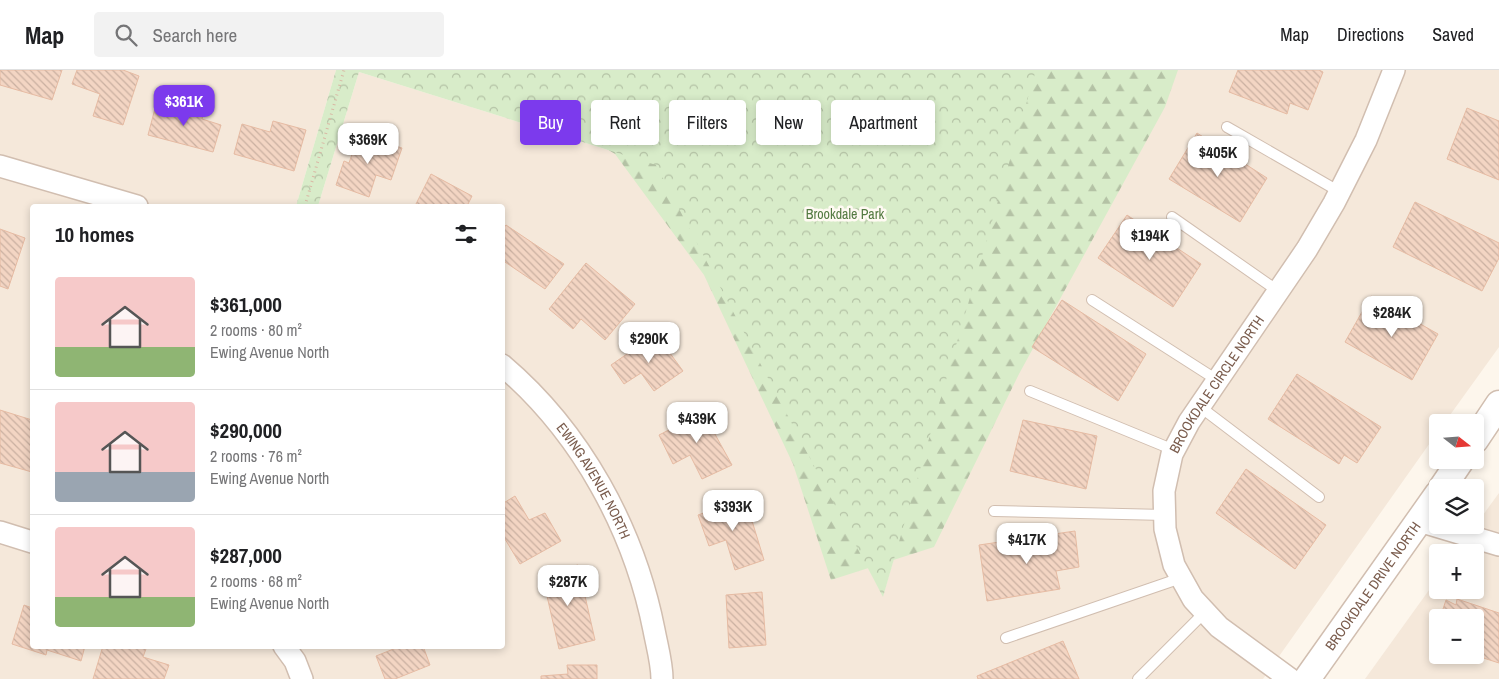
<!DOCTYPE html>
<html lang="en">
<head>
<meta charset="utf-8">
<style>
  :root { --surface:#fff; --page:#f2f2f2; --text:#202124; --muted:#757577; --line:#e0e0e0; --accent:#7c3aed }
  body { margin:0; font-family:"Archivo Narrow",sans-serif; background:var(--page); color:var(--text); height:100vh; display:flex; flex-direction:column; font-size:19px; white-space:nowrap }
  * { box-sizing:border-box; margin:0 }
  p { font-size:16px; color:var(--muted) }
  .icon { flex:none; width:28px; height:28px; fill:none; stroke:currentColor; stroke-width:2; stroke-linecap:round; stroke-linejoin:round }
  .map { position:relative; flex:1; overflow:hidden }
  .drawer { position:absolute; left:30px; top:134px; width:475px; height:445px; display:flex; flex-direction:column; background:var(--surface); border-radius:5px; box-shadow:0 2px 8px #0003 }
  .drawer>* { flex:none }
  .hud { position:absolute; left:520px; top:30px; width:475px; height:45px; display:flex; gap:10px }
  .needle { width:32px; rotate:107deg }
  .controls { position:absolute; left:1429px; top:344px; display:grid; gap:10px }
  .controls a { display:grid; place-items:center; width:55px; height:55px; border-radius:5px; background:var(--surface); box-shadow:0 2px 8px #0003; font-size:25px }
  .price { position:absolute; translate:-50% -42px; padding:0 11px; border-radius:10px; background:#fff; color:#222; font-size:16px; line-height:32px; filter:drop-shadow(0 1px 2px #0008) }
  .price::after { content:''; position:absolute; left:50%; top:30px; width:15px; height:11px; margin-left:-8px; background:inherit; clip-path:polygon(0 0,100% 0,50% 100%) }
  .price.active { background:var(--accent); color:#fff }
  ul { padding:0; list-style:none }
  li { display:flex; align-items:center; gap:15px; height:125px; padding:0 25px }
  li+li { border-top:1px solid var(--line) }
  li span { display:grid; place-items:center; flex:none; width:140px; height:100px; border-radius:5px; color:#555 }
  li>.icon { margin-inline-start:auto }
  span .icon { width:60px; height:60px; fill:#fffc; stroke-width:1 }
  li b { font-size:21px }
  h2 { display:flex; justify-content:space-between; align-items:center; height:60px; padding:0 25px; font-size:21px }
  .tag { padding:0 18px; border-radius:5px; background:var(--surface); box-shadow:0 2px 8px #0003; font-size:18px; line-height:45px }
  .tag.active { background:var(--accent); color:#fff }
  header { display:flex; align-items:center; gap:30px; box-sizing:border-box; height:70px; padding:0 25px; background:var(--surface); border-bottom:1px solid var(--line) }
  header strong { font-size:24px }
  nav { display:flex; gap:28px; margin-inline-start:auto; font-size:18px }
  .search { width:350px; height:45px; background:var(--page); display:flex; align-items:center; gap:12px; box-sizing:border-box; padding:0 18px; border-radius:5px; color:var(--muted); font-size:19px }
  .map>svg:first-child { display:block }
  .residential { fill:#f5e8da; fill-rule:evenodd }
  .forest { fill:url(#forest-firs) }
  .park { fill:url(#park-crowns) }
  .building { fill:url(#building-back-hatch); stroke:#e6bba3 }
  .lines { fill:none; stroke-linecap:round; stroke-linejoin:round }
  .service-casing { stroke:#d1beb0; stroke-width:12 }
  .minor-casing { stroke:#d1beb0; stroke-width:24 }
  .tertiary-casing { stroke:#d1beb0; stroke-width:29 }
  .path { stroke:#d9b8a5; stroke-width:3; stroke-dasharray:1 4; stroke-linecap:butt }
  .service { stroke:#fff; stroke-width:10 }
  .minor { stroke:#fff; stroke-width:21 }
  .tertiary { stroke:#fff; stroke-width:26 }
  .labels { text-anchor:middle; stroke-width:5; stroke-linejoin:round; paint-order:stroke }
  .park-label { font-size:14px; fill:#537a41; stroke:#fffaf3 }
  .street-label { font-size:14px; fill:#7a5c4d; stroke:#fffaf3 }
</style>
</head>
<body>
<header>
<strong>Map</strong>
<div class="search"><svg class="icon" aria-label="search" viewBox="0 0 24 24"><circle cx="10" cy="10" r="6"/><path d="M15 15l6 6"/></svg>Search here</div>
<nav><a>Map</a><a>Directions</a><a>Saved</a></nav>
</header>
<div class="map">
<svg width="1499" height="609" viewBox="0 0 1499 609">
  <defs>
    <pattern id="forest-firs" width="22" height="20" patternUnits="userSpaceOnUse" patternTransform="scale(1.25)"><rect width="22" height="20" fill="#d8ecc9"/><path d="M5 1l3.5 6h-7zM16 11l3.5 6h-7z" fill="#b4c2a5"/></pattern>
    <pattern id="park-crowns" width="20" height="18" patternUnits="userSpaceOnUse" patternTransform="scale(1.25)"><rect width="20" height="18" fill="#d8ecc9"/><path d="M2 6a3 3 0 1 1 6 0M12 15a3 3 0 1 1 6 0" fill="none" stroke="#b4c2a5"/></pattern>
    <pattern id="building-back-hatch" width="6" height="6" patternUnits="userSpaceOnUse" patternTransform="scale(1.25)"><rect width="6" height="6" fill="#f3d5c3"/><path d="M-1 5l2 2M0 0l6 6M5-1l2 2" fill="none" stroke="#cab0a1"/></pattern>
  </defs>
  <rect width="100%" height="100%" fill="#fdf6ec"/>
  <g class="residential">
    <polygon points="0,0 336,0 296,136 32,136 32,576 502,576 502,136 318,136 359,2 656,95 883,526 1036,0 1499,0 1499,277 1445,352 1438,352 1437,363 1263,609 0,609"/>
    <path d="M 1499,423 L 1499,609 L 1365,609 L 1437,509 L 1438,520 L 1475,520 L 1475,482 L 1456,482 ZM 1438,548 L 1475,548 L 1475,585 L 1438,585 Z"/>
  </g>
  <polygon class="forest" points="480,0 1178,0 1165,37 1019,304 934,477 831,510 793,394 704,205 615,84"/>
  <polygon class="park" points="336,0 1036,0 883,527 656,95 359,2 318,136 296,136"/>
  <g class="building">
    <polygon points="0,0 62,0 52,30 0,15"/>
    <polygon points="77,0 123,0 139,6 123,55 93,46 100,24 72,14"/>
    <polygon points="1238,0 1319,0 1323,2 1308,40 1290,33 1287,44 1229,22"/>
    <polygon points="157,31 203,44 202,49 221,55 213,82 148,65"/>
    <polygon points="1467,38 1499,51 1499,110 1447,89"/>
    <polygon points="273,51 306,60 294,101 234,84 242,54 270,62"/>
    <polygon points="1197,63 1267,108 1240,152 1169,109"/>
    <polygon points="359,64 402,78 391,110 376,105 369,127 336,115 344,91 349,93"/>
    <polygon points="431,104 472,126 467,136 415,136"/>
    <polygon points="1415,132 1499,173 1499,188 1482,221 1393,177"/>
    <polygon points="1127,145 1201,194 1173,237 1098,188"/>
    <polygon points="506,155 564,194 545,219 502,190 502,160"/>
    <polygon points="0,159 25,168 8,219 0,216"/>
    <polygon points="586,193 635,234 605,270 581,249 573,259 549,239"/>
    <polygon points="1371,226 1438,264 1412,310 1345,272"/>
    <polygon points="1062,230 1146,284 1118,331 1032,277"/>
    <polygon points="656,264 683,301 654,321 641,303 624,314 611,295"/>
    <polygon points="1297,304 1381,357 1357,393 1344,385 1339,394 1268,349"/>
    <polygon points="712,338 720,352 711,357 732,395 702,409 690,385 673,394 659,365"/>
    <polygon points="0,340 32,350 32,402 0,393"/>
    <polygon points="1023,350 1097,366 1086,419 1010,401"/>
    <polygon points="1246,399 1326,455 1295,499 1216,443"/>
    <polygon points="515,426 529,450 545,443 561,471 520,494 502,464 502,434"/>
    <polygon points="745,428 764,490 735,500 726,470 709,476 698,445"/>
    <polygon points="1075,461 1079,497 1056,501 1060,519 987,531 979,475"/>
    <polygon points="578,495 595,570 559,579 542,504"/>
    <polygon points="762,522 766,575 729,578 726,525"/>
    <polygon points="1457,529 1499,543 1499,593 1474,585 1475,548 1440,548 1446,530 1456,535"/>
    <polygon points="24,535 32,538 32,576 85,576 81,591 47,580 46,585 12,574"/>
    <polygon points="1438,555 1438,574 1432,572"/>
    <polygon points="1063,571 1079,609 978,609 977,606"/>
    <polygon points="103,576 147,576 143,587 169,595 164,609 93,609"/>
    <polygon points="395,576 423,576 430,595 395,609 385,609 376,586 396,578"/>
    <polygon points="567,595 597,595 597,609 541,609 541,606 568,604"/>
  </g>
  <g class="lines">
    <defs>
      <g id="service">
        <polyline points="1227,57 1340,122"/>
        <polyline points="1172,147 1278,221"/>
        <polyline points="1092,230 1217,310"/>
        <polyline points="1030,321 1174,380"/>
        <polyline points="1199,336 1319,427"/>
        <polyline points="994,441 1165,445"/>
        <polyline points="1006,568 1181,508"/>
        <polyline points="1138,609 1205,542"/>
      </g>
      <g id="minor">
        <polyline points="0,96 137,136"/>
        <path id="s1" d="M 502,295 C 581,362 634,459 654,560 C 657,576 662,593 662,609"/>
        <polyline points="1419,451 1499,475"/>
        <polyline points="0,462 32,472"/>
        <polyline points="284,576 295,591 302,609"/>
        <path id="s2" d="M 1290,609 L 1219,557 L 1193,529 L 1174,495 L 1165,459 L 1164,421 L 1172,384 L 1189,352 L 1307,179 L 1334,133 L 1366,70 L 1394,0"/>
      </g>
      <g id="tertiary">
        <polyline points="1475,370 1499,334"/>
        <polyline points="1442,418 1461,390"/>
        <path id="s3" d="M 1307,609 L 1438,424"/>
      </g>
    </defs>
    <use href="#service" class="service-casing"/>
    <use href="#minor" class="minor-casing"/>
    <use href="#tertiary" class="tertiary-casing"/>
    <polyline class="path" points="305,136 344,0"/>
    <use href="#service" class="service"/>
    <use href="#minor" class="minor"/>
    <use href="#tertiary" class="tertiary"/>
  </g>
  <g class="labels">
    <g class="park-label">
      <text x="845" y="149">Brookdale Park</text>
    </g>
    <g class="street-label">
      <text dy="5" stroke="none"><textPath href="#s2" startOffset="361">BROOKDALE CIRCLE NORTH</textPath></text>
      <text dy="5" stroke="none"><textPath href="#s1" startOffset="149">EWING AVENUE NORTH</textPath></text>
      <text dy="5" stroke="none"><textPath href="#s3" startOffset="114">BROOKDALE DRIVE NORTH</textPath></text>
    </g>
  </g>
</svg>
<div class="controls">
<a><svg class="needle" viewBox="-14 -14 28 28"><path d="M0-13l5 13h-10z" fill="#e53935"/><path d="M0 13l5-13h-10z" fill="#757577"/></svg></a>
<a><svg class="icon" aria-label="layers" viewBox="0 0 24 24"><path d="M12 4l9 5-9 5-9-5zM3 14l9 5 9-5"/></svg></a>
<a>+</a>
<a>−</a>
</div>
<b class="price active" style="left:184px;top:57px">$361K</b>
<b class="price" style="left:368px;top:95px">$369K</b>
<b class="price" style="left:1218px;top:108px">$405K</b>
<b class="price" style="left:1150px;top:191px">$194K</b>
<b class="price" style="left:1392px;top:268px">$284K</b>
<b class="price" style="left:649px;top:294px">$290K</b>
<b class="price" style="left:697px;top:374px">$439K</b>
<b class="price" style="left:733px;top:462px">$393K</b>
<b class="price" style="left:1027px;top:495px">$417K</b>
<b class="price" style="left:568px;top:537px">$287K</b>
<div class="hud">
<a class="tag active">Buy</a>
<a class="tag">Rent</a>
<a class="tag">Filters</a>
<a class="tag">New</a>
<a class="tag">Apartment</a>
</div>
<section class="drawer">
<h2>10 homes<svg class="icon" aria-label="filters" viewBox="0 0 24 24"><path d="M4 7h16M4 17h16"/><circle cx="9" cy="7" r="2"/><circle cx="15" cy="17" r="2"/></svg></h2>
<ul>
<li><span style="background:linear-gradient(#f6c9c9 70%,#8fb573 0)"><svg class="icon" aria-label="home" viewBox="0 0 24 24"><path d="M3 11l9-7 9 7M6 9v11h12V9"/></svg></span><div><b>$361,000</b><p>2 rooms · 80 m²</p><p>Ewing Avenue North</p></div></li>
<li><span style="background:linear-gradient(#f6c9c9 70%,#9aa5b1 0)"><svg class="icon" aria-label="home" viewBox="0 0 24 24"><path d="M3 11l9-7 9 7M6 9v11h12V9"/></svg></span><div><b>$290,000</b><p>2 rooms · 76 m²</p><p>Ewing Avenue North</p></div></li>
<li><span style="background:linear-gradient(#f6c9c9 70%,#8fb573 0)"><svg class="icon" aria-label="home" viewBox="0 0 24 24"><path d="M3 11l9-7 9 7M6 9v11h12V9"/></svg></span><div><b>$287,000</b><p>2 rooms · 68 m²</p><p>Ewing Avenue North</p></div></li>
</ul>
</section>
</div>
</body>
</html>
